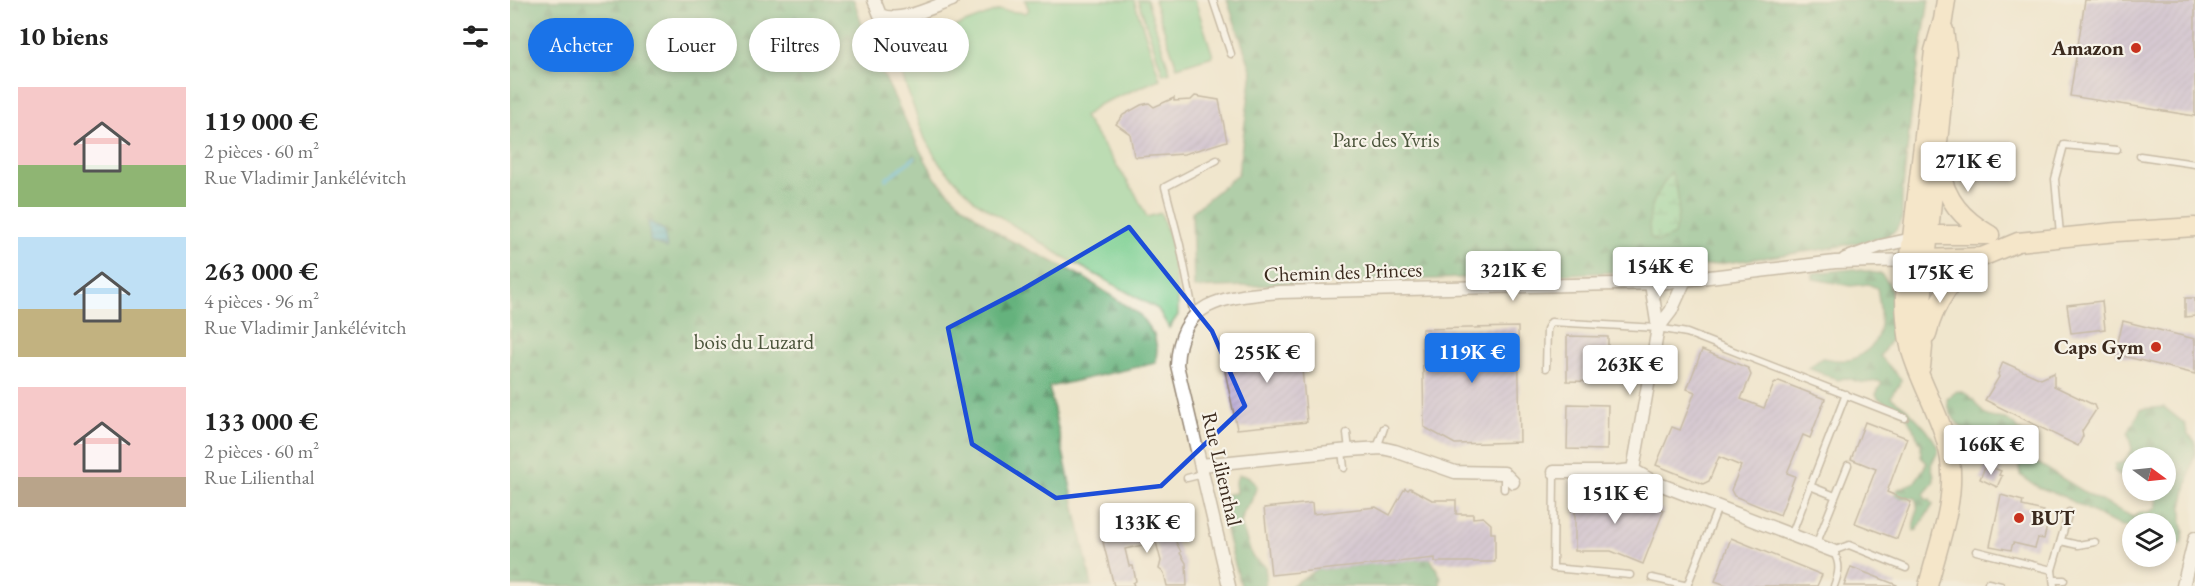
<!DOCTYPE html>
<html lang="fr">
<head>
<meta charset="utf-8">
<style>
  :root { --surface:#fff; --page:#f6f6f6; --text:#222; --muted:#767676; --accent:#1a73e8 }
  body { margin:0; font-family:"EB Garamond",serif; background:var(--page); color:var(--text); height:100vh; display:flex; flex-direction:column; font-size:22px; white-space:nowrap }
  * { box-sizing:border-box; margin:0 }
  p { font-size:20px; color:var(--muted) }
  .icon { flex:none; width:33px; height:33px; fill:none; stroke:currentColor; stroke-width:2; stroke-linecap:round; stroke-linejoin:round }
  .map { position:relative; flex:1; overflow:hidden }
  .details { display:flex; flex-direction:column; background:var(--surface); width:510px }
  .details>* { flex:none }
  .banner { position:absolute; left:18px; top:18px; width:570px; height:54px; display:flex; gap:12px }
  .needle { width:39px; rotate:105deg }
  .buttons { position:absolute; left:1612px; top:447px; display:grid; gap:12px }
  .buttons a { display:grid; place-items:center; width:54px; height:54px; border-radius:50%; background:var(--surface); box-shadow:0 3px 9px #0003; font-size:30px }
  .price { position:absolute; translate:-50% -51px; padding:0 14px; border-radius:6px; background:#fff; color:#222; font-size:20px; line-height:39px; filter:drop-shadow(0 2px 3px #0008) }
  .price::after { content:''; position:absolute; left:50%; top:36px; width:18px; height:14px; margin-left:-9px; background:inherit; clip-path:polygon(0 0,100% 0,50% 100%) }
  .price.active { background:var(--accent); color:#fff }
  ul { padding:0; list-style:none }
  li { display:flex; align-items:center; gap:18px; height:150px; padding:0 18px }
  li span { display:grid; place-items:center; flex:none; width:168px; height:120px; border-radius:0px; color:#555 }
  li>.icon { margin-inline-start:auto }
  span .icon { width:72px; height:72px; fill:#fffc; stroke-width:1 }
  li b { font-size:26px }
  h2 { display:flex; justify-content:space-between; align-items:center; height:72px; padding:0 18px; font-size:26px }
  .chip { padding:0 21px; border-radius:27px; background:var(--surface); box-shadow:0 3px 9px #0003; font-size:21px; line-height:54px }
  .chip.active { background:var(--accent); color:#fff }
  main { display:flex; flex:1; min-height:0 }
  .map>svg:first-child { display:block }
  .green { fill:#7cd093; stroke:#5c7d58; stroke-width:1.5 }
  .forest { fill:url(#forest-firs); stroke:#506e4e; stroke-width:1.5 }
  .wetland { fill:url(#wetland-marsh); stroke:#5c7d58; stroke-width:1.5 }
  .water { fill:url(#water-rules); stroke:#426e74; stroke-width:1.5 }
  .lines { fill:none; stroke-linecap:round; stroke-linejoin:round }
  .stream { stroke:#4ab1c9; stroke-width:4 }
  .building { fill:url(#building-hatch) }
  .service-casing { stroke:#968876; stroke-width:9 }
  .minor-casing { stroke:#968876; stroke-width:15 }
  .secondary-casing { stroke:#968876; stroke-width:21 }
  .service { stroke:#fff; stroke-width:6 }
  .minor { stroke:#fff; stroke-width:12 }
  .secondary { stroke:#fbe6c4; stroke-width:18 }
  .marked { fill:none; stroke:#1d4ed8; stroke-width:4.5; stroke-linejoin:round }
  .poi-dot { fill:#c8321e; stroke:#f7f3e8; stroke-width:2 }
  .labels { text-anchor:middle; stroke-width:4.5; stroke-linejoin:round; paint-order:stroke }
  .poi-label { font-size:21px; font-weight:bold; fill:#3b2a1e; stroke:#f7f3e8; text-anchor:end }
  .park-label { font-size:21px; fill:#4b543b; stroke:#f7f3e8 }
  .street-label { font-size:21px; fill:#3b2a1e; stroke:#f7f3e8 }
</style>
</head>
<body>
<main>
<section class="details">
<h2>10 biens<svg class="icon" aria-label="filters" viewBox="0 0 24 24"><path d="M4 7h16M4 17h16"/><circle cx="9" cy="7" r="2"/><circle cx="15" cy="17" r="2"/></svg></h2>
<ul>
<li><span style="background:linear-gradient(#f6c9c9 65%,#8fb573 0)"><svg class="icon" aria-label="home" viewBox="0 0 24 24"><path d="M3 11l9-7 9 7M6 9v11h12V9"/></svg></span><div><b>119 000 €</b><p>2 pièces · 60 m²</p><p>Rue Vladimir Jankélévitch</p></div></li>
<li><span style="background:linear-gradient(#bfe0f5 60%,#c2b280 0)"><svg class="icon" aria-label="home" viewBox="0 0 24 24"><path d="M3 11l9-7 9 7M6 9v11h12V9"/></svg></span><div><b>263 000 €</b><p>4 pièces · 96 m²</p><p>Rue Vladimir Jankélévitch</p></div></li>
<li><span style="background:linear-gradient(#f6c9c9 75%,#b9a48a 0)"><svg class="icon" aria-label="home" viewBox="0 0 24 24"><path d="M3 11l9-7 9 7M6 9v11h12V9"/></svg></span><div><b>133 000 €</b><p>2 pièces · 60 m²</p><p>Rue Lilienthal</p></div></li>
</ul>
</section>
<div class="map">
<svg width="1685" height="586" viewBox="0 0 1685 586">
  <defs>
    <pattern id="forest-firs" width="22" height="20" patternUnits="userSpaceOnUse" patternTransform="scale(1.5)"><rect width="22" height="20" fill="#65b27d"/><path d="M5 1l3.5 6h-7zM16 11l3.5 6h-7z" fill="#549166"/></pattern>
    <pattern id="wetland-marsh" width="20" height="14" patternUnits="userSpaceOnUse" patternTransform="scale(1.5)"><rect width="20" height="14" fill="#7cd093"/><path d="M1 5h8M5 5V1M11 12h8M15 12V8" fill="none" stroke="#67a977"/></pattern>
    <pattern id="water-rules" width="6" height="5" patternUnits="userSpaceOnUse" patternTransform="scale(1.5)"><rect width="6" height="5" fill="#4ab1c9"/><path d="M0 2.5h6" fill="none" stroke="#3f90a3"/></pattern>
    <pattern id="building-hatch" width="6" height="6" patternUnits="userSpaceOnUse" patternTransform="scale(1.5)"><rect width="6" height="6" fill="#b6a6d7"/><path d="M-1 1l2-2M0 6l6-6M5 7l2-2" fill="none" stroke="#9587ae"/></pattern>
  </defs>
  <rect width="100%" height="100%" fill="#f7f3e8"/>
  <filter id="ink" filterUnits="userSpaceOnUse"><feTurbulence type="fractalNoise" baseFrequency=".0167" numOctaves="2"/><feDisplacementMap in="SourceGraphic" scale="12" xChannelSelector="R" yChannelSelector="G"/><feConvolveMatrix kernelMatrix="1 2 1 2 8 2 1 2 1" color-interpolation-filters="sRGB"/></filter>
  <filter id="wash" filterUnits="userSpaceOnUse"><feTurbulence type="fractalNoise" baseFrequency=".008" numOctaves="4" result="noise"/><feDisplacementMap in="SourceGraphic" scale="24" xChannelSelector="R" yChannelSelector="G"/><feGaussianBlur stdDeviation="1.35" result="paint"/><feColorMatrix in="noise" values="0 0 0 0 0 0 0 0 0 0 0 0 0 0 0 0 0 1.4 0 .05"/><feComposite in="paint" operator="in"/></filter>
  <g filter="url(#wash)">
    <rect width="100%" height="100%" fill="#f0e6cd"/>
    <g class="green">
      <polygon points="515,0 624,0 650,79 588,105 574,117 625,193 637,217 651,213 660,241 668,298 668,315 659,328 648,309 552,256 465,201 429,163 415,139 392,75 386,49 489,10 515,13 519,10"/>
      <polygon points="628,0 637,0 660,72 653,74"/>
      <polygon points="644,0 685,0 703,56 667,67"/>
    </g>
    <g class="forest">
      <polygon points="0,0 344,0 358,43 410,150 426,179 452,205 492,236 573,277 630,315 644,335 647,348 646,363 539,387 582,586 0,586"/>
      <polygon points="717,0 1419,0 1402,106 1392,196 1392,219 1386,230 1376,237 1315,249 1165,270 684,288 682,212 728,174 742,72"/>
      <path d="M 1344,269 L 1371,274 L 1378,282 L 1382,294 L 1382,338 L 1370,356 L 1391,379 L 1390,385 L 1384,391 L 1381,397 C 1387,403 1395,406 1400,412 C 1412,424 1422,434 1429,450 L 1421,465 C 1427,483 1424,482 1414,494 L 1415,499 L 1420,500 L 1423,505 L 1407,530 L 1404,531 C 1401,519 1412,513 1405,498 L 1388,497 L 1385,493 L 1388,489 L 1405,482 L 1417,463 L 1411,457 L 1411,444 L 1396,415 L 1368,398 L 1366,394 L 1372,383 L 1368,381 L 1354,383 L 1335,378 L 1328,380 L 1298,368 L 1312,358 C 1320,359 1328,361 1336,360 C 1342,360 1348,357 1353,353 C 1376,339 1371,310 1367,288 L 1358,284 L 1341,286 L 1303,279 L 1303,273 Z"/>
      <path d="M 1447,391 C 1465,394 1464,405 1476,415 C 1482,419 1489,417 1495,419 C 1503,422 1508,429 1514,434 L 1515,440 L 1510,441 L 1504,439 L 1492,450 C 1485,448 1481,443 1475,441 C 1456,433 1439,422 1437,399 Z"/>
      <polygon points="1654,407 1674,423 1678,434 1685,441 1685,452 1672,507 1672,522 1674,532 1671,545 1661,550 1656,547 1656,524 1623,524 1623,527 1611,527 1552,496 1528,487 1510,475 1509,468 1512,462 1518,460 1526,462 1581,496 1623,517 1631,512 1639,512 1646,507 1647,499 1630,491 1656,490 1656,458 1623,458 1623,487 1604,471 1605,464 1614,462 1622,450 1618,433 1631,409"/>
      <path d="M 729,475 L 738,476 L 747,486 L 741,502 L 734,511 L 731,524 L 743,558 L 755,566 L 756,575 L 755,586 L 731,586 C 725,562 714,532 713,507 C 713,502 714,498 717,494 L 726,493 L 725,482 Z"/>
      <polygon points="920,558 931,577 930,586 781,586 806,570"/>
    </g>
    <path class="wetland" d="M 1161,172 C 1171,194 1170,212 1164,235 L 1148,242 L 1140,237 C 1136,208 1146,195 1161,172 Z"/>
    <g class="water">
      <polygon points="285,16 302,29 293,45 282,28"/>
      <polygon points="138,221 154,230 157,248 140,241"/>
    </g>
    <g class="lines">
      <polyline class="stream" points="376,179 404,158"/>
    </g>
    <g id="blocks">
      <g class="building">
        <polygon points="1575,0 1685,0 1685,116 1560,96"/>
        <polygon points="685,96 709,100 717,141 674,154 627,157 624,156 620,134 606,124 613,115 631,105 639,103 644,107 664,98 664,101 681,100"/>
        <polygon points="1675,298 1685,298 1685,316 1675,317"/>
        <polygon points="1592,301 1595,329 1561,333 1557,305"/>
        <polygon points="1613,321 1685,339 1685,374 1605,354"/>
        <polygon points="1008,327 1010,442 945,444 914,427 912,329"/>
        <polygon points="1057,336 1098,337 1098,382 1057,381"/>
        <polygon points="789,338 797,422 727,429 712,357 754,341"/>
        <polygon points="1192,350 1238,368 1241,375 1231,399 1254,408 1264,384 1269,381 1315,399 1300,438 1293,435 1277,473 1285,476 1270,515 1224,496 1221,490 1231,466 1209,457 1199,481 1193,484 1146,465 1162,427 1170,430 1185,392 1177,389"/>
        <polygon points="1493,362 1531,379 1544,373 1544,386 1584,405 1586,410 1572,431 1573,436 1568,446 1475,400 1489,377 1488,374"/>
        <polygon points="1058,404 1098,405 1097,450 1057,449"/>
        <polygon points="1355,422 1397,438 1377,492 1401,502 1387,539 1345,523 1366,469 1341,459"/>
        <polygon points="1478,466 1491,471 1489,475 1492,476 1487,487 1470,479 1475,467 1477,468"/>
        <polygon points="895,488 898,490 900,488 922,500 946,500 946,514 963,514 963,518 973,517 981,524 981,533 985,533 985,562 925,562 925,558 761,575 754,508 802,503 803,514 866,507 880,515"/>
        <polygon points="1065,493 1111,494 1154,510 1133,564 1101,551 1065,551"/>
        <polygon points="1491,495 1513,501 1512,506 1534,511 1531,524 1537,526 1534,539 1528,538 1525,548 1503,543 1501,550 1480,546"/>
        <polygon points="660,519 666,542 671,552 670,553 676,563 677,586 657,586 654,573 649,569 651,561 646,542 615,549 619,566 623,566 626,581 623,583 624,586 604,586 593,542 609,538 607,531"/>
        <polygon points="1221,538 1312,575 1307,586 1219,586 1205,581"/>
        <polygon points="1341,567 1387,585 1387,586 1334,586"/>
      </g>
    </g>
  </g>
  <g filter="url(#ink)">
    <use href="#blocks" fill-opacity="0" stroke="#968876" stroke-width="1.5"/>
    <g class="lines">
      <defs>
        <g id="service">
          <polyline points="703,0 721,54"/>
          <polyline points="1630,156 1685,164"/>
          <polyline points="1550,234 1545,179 1554,145 1607,150"/>
          <polyline points="684,315 670,245 655,187 707,160"/>
          <polyline points="1036,368 1037,329 1041,322 1148,328 1177,333 1395,418"/>
          <polyline points="837,433 839,450"/>
          <polyline points="867,448 874,428"/>
          <polyline points="832,451 834,468"/>
          <polyline points="1044,472 1043,568 1120,575"/>
          <polyline points="677,478 693,474"/>
          <polyline points="1300,486 1325,496"/>
          <polyline points="994,489 994,473"/>
          <polyline points="1281,536 1336,394"/>
          <polyline points="1551,541 1568,545 1585,542"/>
          <polyline points="1306,545 1338,465"/>
          <polyline points="1466,551 1542,570 1544,586"/>
          <polyline points="1542,570 1559,512"/>
          <polyline points="1142,578 1178,586"/>
          <polyline points="1544,580 1554,580"/>
          <polyline points="1177,586 1208,507"/>
          <path d="M 1324,586 C 1329,573 1331,564 1323,551 L 1339,545 L 1396,568"/>
          <polyline points="1478,586 1478,583 1491,586"/>
        </g>
        <g id="minor">
          <path d="M 364,0 L 370,15 C 390,24 422,7 442,0"/>
          <polyline points="1335,259 1370,246 1407,238"/>
          <polyline points="1148,328 1161,311 1175,280"/>
          <polyline points="691,465 839,450 872,448 885,451 945,472 994,473 1003,482"/>
          <polyline points="1123,470 1148,328 1141,284"/>
          <polyline points="1044,472 1102,472 1123,470 1144,482 1323,551"/>
          <path d="M 719,586 L 667,365 C 670,299 715,297 769,292 L 1149,283 L 1325,262 L 1406,260"/>
          <polyline points="1673,586 1685,538"/>
        </g>
        <g id="secondary">
          <path d="M 1429,168 C 1437,201 1451,218 1480,235"/>
          <polyline points="1419,235 1480,235"/>
          <polyline points="1416,259 1472,257 1508,242 1607,232 1685,227"/>
          <path d="M 1417,334 C 1425,301 1443,276 1472,257"/>
          <polyline points="1411,367 1413,347 1411,311 1437,53 1434,30"/>
          <path d="M 1418,586 C 1428,545 1446,502 1440,460 C 1435,422 1412,388 1401,351 C 1397,333 1395,315 1395,297 L 1424,51 L 1433,20 L 1436,0"/>
        </g>
      </defs>
      <use href="#service" class="service-casing"/>
      <use href="#minor" class="minor-casing"/>
      <use href="#secondary" class="secondary-casing"/>
      <use href="#service" class="service"/>
      <use href="#minor" class="minor"/>
      <use href="#secondary" class="secondary"/>
    </g>
  </g>
  <path d="M0 0H1685V586H0ZM 619,227 L 702,331 L 735,406 L 651,486 L 546,498 L 462,444 L 438,328 L 513,289 Z" fill="#f0e6cd" fill-opacity=".55" fill-rule="evenodd"/>
  <path class="marked" d="M 619,227 L 702,331 L 735,406 L 651,486 L 546,498 L 462,444 L 438,328 L 513,289 Z"/>
  <g class="poi-dot">
    <circle cx="1626" cy="48" r="6"/>
    <circle cx="1646" cy="347" r="6"/>
    <circle cx="1509" cy="518" r="6"/>
  </g>
  <g class="labels">
    <g class="poi-label">
      <text x="1614" y="55">Amazon</text>
      <text x="1634" y="354">Caps Gym</text>
      <text x="1521" y="525" text-anchor="start">BUT</text>
    </g>
    <g class="park-label">
      <text x="876" y="147">Parc des Yvris</text>
      <text x="244" y="349">bois du Luzard</text>
    </g>
    <g class="street-label">
      <text transform="translate(833 272) rotate(-2)" y="7">Chemin des Princes</text>
      <text transform="translate(712 469) rotate(77)" y="7">Rue Lilienthal</text>
    </g>
  </g>
</svg>
<div class="buttons">
<a><svg class="needle" viewBox="-14 -14 28 28"><path d="M0-13l5 13h-10z" fill="#e53935"/><path d="M0 13l5-13h-10z" fill="#767676"/></svg></a>
<a><svg class="icon" aria-label="layers" viewBox="0 0 24 24"><path d="M12 4l9 5-9 5-9-5zM3 14l9 5 9-5"/></svg></a>
</div>
<b class="price" style="left:1458px;top:193px">271K €</b>
<b class="price" style="left:1150px;top:298px">154K €</b>
<b class="price" style="left:1003px;top:302px">321K €</b>
<b class="price" style="left:1430px;top:304px">175K €</b>
<b class="price" style="left:757px;top:384px">255K €</b>
<b class="price active" style="left:962px;top:384px">119K €</b>
<b class="price" style="left:1120px;top:396px">263K €</b>
<b class="price" style="left:1481px;top:476px">166K €</b>
<b class="price" style="left:1105px;top:525px">151K €</b>
<b class="price" style="left:637px;top:554px">133K €</b>
<div class="banner">
<a class="chip active">Acheter</a>
<a class="chip">Louer</a>
<a class="chip">Filtres</a>
<a class="chip">Nouveau</a>
</div>
</div>
</main>
</body>
</html>
